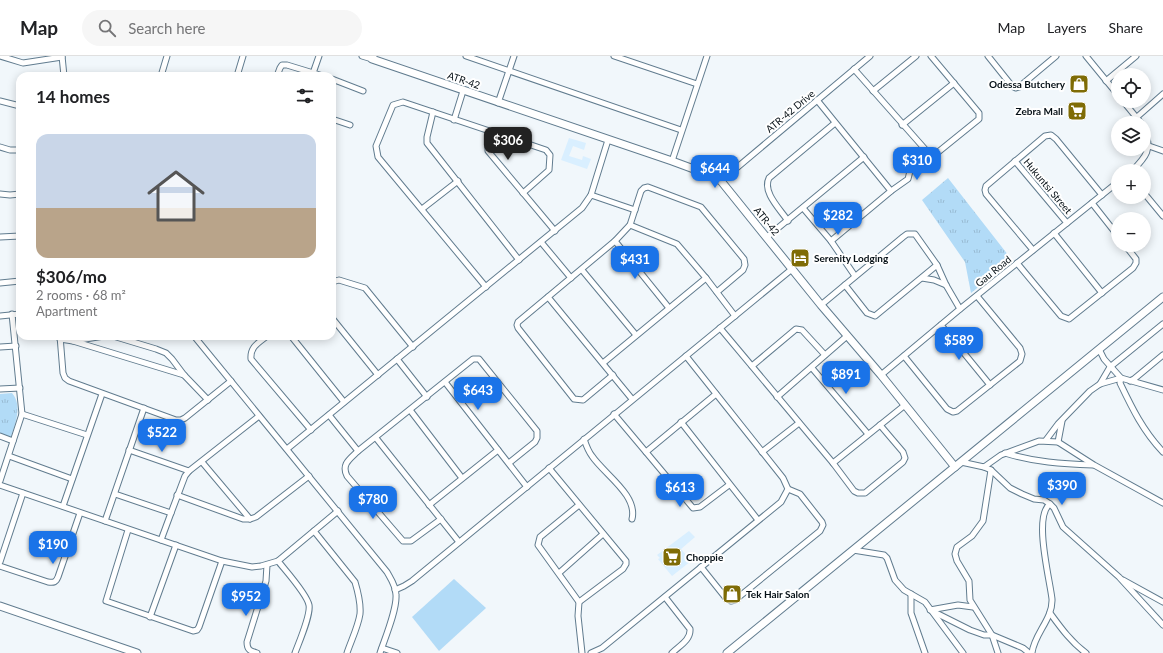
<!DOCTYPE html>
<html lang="en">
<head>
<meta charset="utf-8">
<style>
  :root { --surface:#fff; --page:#f6f6f6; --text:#202124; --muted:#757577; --line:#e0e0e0; --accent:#1a73e8 }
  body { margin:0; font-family:Lato,sans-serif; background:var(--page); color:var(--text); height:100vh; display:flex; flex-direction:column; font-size:15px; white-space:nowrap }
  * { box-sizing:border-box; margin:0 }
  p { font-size:13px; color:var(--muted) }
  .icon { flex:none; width:22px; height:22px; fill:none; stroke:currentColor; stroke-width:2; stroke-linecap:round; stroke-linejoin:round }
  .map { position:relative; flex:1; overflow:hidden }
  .side { position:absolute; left:16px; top:16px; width:320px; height:268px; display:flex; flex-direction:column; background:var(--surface); border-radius:12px; box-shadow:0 2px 10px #0003 }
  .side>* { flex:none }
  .buttons { position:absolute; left:1111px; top:12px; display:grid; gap:8px }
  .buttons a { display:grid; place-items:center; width:40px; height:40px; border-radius:50%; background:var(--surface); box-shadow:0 2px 10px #0003; font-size:20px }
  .price { position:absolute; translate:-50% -34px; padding:0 9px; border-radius:8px; background:var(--accent); color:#fff; font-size:13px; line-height:26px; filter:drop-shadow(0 1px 2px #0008) }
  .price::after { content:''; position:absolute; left:50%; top:24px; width:12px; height:9px; margin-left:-6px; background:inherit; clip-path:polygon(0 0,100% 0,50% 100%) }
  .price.current { background:#222; color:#fff }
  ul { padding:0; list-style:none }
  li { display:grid; align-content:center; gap:8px; height:212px; padding:0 20px }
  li+li { border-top:1px solid var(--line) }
  li span { display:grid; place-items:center; height:124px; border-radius:12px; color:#555 }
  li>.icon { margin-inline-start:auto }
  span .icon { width:72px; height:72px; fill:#fffc; stroke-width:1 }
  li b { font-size:17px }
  h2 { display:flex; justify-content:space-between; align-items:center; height:48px; padding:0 20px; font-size:17px }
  header { display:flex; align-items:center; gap:24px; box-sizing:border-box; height:56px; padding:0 20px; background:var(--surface); border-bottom:1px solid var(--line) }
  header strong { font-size:19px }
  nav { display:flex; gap:22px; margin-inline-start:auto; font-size:14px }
  .search { width:280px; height:36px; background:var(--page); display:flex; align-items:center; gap:10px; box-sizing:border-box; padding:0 14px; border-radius:22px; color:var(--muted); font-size:15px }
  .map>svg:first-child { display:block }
  .built { fill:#d9efff }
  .grass { fill:url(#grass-tufts) }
  .pitch { fill:#b2dbf7 }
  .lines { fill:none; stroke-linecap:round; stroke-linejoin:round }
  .street-casing { stroke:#617c8f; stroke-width:7 }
  .secondary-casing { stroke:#617c8f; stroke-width:9 }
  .street { stroke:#fff; stroke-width:5 }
  .secondary { stroke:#fff; stroke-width:7 }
  .labels { text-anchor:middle; stroke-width:4; stroke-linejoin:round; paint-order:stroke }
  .street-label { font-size:10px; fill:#061016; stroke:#fff }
  .poi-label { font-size:10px; font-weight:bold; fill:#061016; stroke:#fff; text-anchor:start }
</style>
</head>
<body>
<header>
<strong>Map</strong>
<div class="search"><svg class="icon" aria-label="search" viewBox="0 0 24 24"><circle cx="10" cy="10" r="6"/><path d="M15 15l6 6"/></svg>Search here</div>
<nav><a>Map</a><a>Layers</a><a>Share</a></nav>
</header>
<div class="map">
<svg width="1163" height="597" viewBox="0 0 1163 597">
  <defs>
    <pattern id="grass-tufts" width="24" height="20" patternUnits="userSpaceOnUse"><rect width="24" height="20" fill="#b2dbf7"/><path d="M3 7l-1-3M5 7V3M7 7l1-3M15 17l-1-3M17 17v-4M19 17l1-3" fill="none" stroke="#98bbd3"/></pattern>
  </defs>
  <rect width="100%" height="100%" fill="#f1f7fb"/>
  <g class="built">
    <polygon points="569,82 586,87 584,94 573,90 569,100 582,104 583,100 591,103 587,113 561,104"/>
    <polygon points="689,475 695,481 681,493 691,505 672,520 658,503 660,502 657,499"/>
  </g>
  <g class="grass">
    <polygon points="948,122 1012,204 971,237 965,206 922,144"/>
    <path d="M 12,337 C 23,350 15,368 11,381 L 0,377 L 0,338 Z"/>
  </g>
  <polygon class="pitch" points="454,523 486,552 439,595 412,561"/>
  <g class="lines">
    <defs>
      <g id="street">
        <polyline points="0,0 23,7 62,1"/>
        <polyline points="62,0 64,20"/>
        <polyline points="362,0 372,3"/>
        <polyline points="466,0 681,74"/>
        <polyline points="614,0 697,28"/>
        <polyline points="988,0 1012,30 1016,32 1019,31 1056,0"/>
        <polyline points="1086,0 1118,39"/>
        <polyline points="854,13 932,101 979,63 979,57 931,0"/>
        <polyline points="161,20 167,0"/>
        <polyline points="237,20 243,0"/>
        <polyline points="277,20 280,12 282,9 287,9 323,20"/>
        <polyline points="312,20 319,0"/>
        <polyline points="332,23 363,35"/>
        <polyline points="1106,25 1136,0"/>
        <polyline points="873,35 916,0"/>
        <polyline points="817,44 891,135 831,185"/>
        <polyline points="0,45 20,50"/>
        <polyline points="1123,45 1141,67"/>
        <polyline points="498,47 514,0"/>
        <polyline points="433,56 427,81 427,87 519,204"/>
        <polyline points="1137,61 1163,38"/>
        <polyline points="332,63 350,69"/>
        <polyline points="454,64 463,35"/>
        <polyline points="902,69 954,27"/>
        <polyline points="488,75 488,95 555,175"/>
        <polyline points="1149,90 1163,95"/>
        <polyline points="0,91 10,94 20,94"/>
        <polyline points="672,105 707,0"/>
        <polyline points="1015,105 1067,167"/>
        <path d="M 1132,115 C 1146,101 1153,93 1144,73"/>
        <polyline points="721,125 870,0"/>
        <polyline points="891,135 908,123 910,115 929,99"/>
        <polyline points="1144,137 1163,160"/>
        <polyline points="0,138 10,139 20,138"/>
        <polyline points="591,139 635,154"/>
        <polyline points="1092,147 1118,180"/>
        <polyline points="803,152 831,185 855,220"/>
        <polyline points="422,153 458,125"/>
        <path d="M 788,165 C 780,153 762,136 769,122 L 835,67"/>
        <polyline points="630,169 677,188 706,222 735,260"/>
        <polyline points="1054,177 1102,237"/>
        <polyline points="0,181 20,180"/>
        <polyline points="767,181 864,101"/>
        <polyline points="615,185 669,252"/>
        <polyline points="541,186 571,222"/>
        <polyline points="1033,194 986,138 985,134 986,130 1045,80 1051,79 1056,83 1102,139"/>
        <polyline points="1017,207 1061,260 1069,263 1133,212 1136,207 1136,203 1125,189"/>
        <polyline points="582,214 636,279"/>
        <polyline points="922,222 934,224 946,229"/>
        <polyline points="332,226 339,224 365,232 413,291"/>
        <polyline points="0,227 20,225"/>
        <polyline points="845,229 903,181 907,178 915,178 937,209 946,229 960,253"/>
        <polyline points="486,231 378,101 376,90 393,49 403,46 546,94 550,99 549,114 523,137"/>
        <polyline points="548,241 632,343"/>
        <polyline points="821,249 845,229 867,257 875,260 937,209"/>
        <polyline points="0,260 20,258"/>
        <polyline points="332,262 378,319"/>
        <polyline points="941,269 990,329"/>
        <polyline points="720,272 833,407 854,435 858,437 865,437 903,406 905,402 903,396 880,369"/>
        <polyline points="60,280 63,317 65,322 69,325 176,364 181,364 185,362 231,325"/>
        <polyline points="113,280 156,293 166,297 172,303 184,319 208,344"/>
        <path d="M 194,280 L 387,516 C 391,523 396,530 396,539 C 397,554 385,582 380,597"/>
        <path d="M 267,280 C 258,287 250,291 251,303 L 311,374"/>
        <polyline points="291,280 344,346"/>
        <polyline points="60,283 73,285 104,280"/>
        <polyline points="73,285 184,319"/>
        <polyline points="0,291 16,290"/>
        <polyline points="1099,293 1104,303 1121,322 1163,334"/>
        <polyline points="904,300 947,353 953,356 957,355 1020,305 1022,298 1020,292 977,240"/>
        <polyline points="397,303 427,341"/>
        <polyline points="603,307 706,222"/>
        <polyline points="752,310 796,273 802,274 825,299"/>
        <polyline points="812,312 868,378"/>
        <polyline points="613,319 583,344 574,343 518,272 517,269 518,266 615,185 630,169 641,135 644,132 648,131 701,151 744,203 745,209 743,214 717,236"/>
        <polyline points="881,319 960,253 1118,126"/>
        <polyline points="1130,325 1134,323 1163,299"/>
        <polyline points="445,326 527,431"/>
        <polyline points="1100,328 1110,311 1163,268"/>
        <polyline points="0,333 20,332"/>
        <polyline points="777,341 847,280"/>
        <polyline points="410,354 462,422"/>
        <polyline points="22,358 87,379"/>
        <polyline points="614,358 693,452 700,451 729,429"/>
        <polyline points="329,359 358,395"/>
        <polyline points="681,366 758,464"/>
        <polyline points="0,380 13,385"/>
        <polyline points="376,382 459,486"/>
        <path d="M 584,383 C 586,389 588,395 592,400 C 604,418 638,439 632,463"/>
        <path d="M 1046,384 L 1058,368 L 1090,335 L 1100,328 L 1121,322 L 1120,327 C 1132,352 1143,375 1163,396"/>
        <polyline points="1058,386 1062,365"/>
        <polyline points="287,393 582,152 591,139 608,84"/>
        <polyline points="129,394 189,415"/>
        <polyline points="646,396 716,338"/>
        <polyline points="762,396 799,367"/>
        <path d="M 1005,397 C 1033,406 1063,408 1093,409"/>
        <polyline points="9,400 72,423"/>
        <polyline points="202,406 250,463"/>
        <polyline points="961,406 984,411 1001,399 1039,385 1058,386 1094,409 1163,447"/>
        <polyline points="833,407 905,349"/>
        <polyline points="984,411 991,414 1010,432 1022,438 1034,443 1044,444 1050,448 1054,452 1063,471 1119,521 1163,569"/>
        <polyline points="549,412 626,505 626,508 623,513 579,546"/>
        <polyline points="991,414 983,465 972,480 957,491 955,498 957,505 969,525 970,544 992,579 998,597"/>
        <polyline points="0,425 22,358 12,258"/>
        <polyline points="0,429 222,505 252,511 261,510 278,505 338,455"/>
        <polyline points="115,438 171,457 161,484"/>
        <polyline points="177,439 243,463 250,463 256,461 309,420"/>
        <polyline points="429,449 498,394"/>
        <polyline points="579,449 540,481 538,489 579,546 578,560 582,597"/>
        <polyline points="63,450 102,338"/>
        <polyline points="171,457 185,420 189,415 259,360"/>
        <path d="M 441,463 L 411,485 L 403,485 L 347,420 C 341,408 350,403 358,395 L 473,303 L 479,303 L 537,375 L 537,382 L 535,386 L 509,407"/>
        <polyline points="105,465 144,352"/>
        <polyline points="128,474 106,545 193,575 197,574 199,571 222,505"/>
        <path d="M 314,475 L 355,526 C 358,536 361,547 360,558 C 358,571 351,585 347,597"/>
        <polyline points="853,494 884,499 887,502 895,524 904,534 925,546 963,597"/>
        <path d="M 278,505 C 285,514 307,538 309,549 C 311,559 299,586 295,597"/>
        <polyline points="0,506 23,437"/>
        <path d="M 0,510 L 48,526 C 54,527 56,526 58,521 L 80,457"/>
        <polyline points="701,511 725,541 731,545 735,544 820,475 823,469 822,466 800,438 788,433"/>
        <polyline points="559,517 603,478"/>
        <polyline points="1123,524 1163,546"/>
        <polyline points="395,534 404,530 412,525 792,213"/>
        <polyline points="911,538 911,557 925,597"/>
        <path d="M 665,541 L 690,573 C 691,584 679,590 672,597"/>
        <polyline points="930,554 958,549 973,551"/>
        <polyline points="932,555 970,574 984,579 992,579 1023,592 1029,597"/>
        <path d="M 1050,557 C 1061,572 1071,586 1086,597"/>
        <polyline points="150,561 176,489"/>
        <polyline points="382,592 397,597"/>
        <path d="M 257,597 C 250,595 247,594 247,586 L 266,525 L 267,509"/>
        <polyline points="591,597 602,592 781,446 788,433 783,422 686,300"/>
        <path d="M 1032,597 C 1034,578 1053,563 1052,543 C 1050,524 1033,460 1050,448"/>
      </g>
      <g id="secondary">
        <polyline points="373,0 372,3 672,105 710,119 721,125 821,249 881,319 955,411"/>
        <polyline points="0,550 137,597"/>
        <polyline points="727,597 1163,241"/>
      </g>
    </defs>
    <use href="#street" class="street-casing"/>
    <use href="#secondary" class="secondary-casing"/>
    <use href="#street" class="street"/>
    <use href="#secondary" class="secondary"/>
  </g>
  <defs>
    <symbol id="shop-square" viewBox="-11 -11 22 22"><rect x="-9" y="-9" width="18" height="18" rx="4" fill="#7f6c06" stroke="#fff"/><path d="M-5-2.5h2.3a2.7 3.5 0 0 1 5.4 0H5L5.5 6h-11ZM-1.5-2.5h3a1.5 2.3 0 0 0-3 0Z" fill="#fff"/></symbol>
    <symbol id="supermarket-square" viewBox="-11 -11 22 22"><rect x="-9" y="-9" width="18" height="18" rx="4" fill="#7f6c06" stroke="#fff"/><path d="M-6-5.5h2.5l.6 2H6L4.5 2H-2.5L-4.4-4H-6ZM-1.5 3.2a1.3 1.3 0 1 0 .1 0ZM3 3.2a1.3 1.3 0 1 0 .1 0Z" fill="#fff"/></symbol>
    <symbol id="hotel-square" viewBox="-11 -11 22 22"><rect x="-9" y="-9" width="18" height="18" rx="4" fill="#7f6c06" stroke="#fff"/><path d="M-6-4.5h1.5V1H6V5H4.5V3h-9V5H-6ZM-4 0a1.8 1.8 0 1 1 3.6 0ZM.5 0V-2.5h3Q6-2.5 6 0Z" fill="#fff"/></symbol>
  </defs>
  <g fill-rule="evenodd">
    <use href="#shop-square" x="1068" y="17" width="22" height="22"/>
    <use href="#supermarket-square" x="1066" y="44" width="22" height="22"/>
    <use href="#hotel-square" x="789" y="191" width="22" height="22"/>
    <use href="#supermarket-square" x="661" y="490" width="22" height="22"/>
    <use href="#shop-square" x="721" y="527" width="22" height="22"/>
  </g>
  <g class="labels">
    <g class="street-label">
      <text transform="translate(464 24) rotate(19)" y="4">ATR-42</text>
      <text transform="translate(790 55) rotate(-40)" y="4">ATR-42 Drive</text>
      <text transform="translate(1048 130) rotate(50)" y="4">Hukuntsi Street</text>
      <text transform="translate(767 165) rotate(51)" y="4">ATR-42</text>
      <text transform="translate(993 215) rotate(-39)" y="4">Gau Road</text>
    </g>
    <g class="poi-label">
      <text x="1065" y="32" text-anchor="end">Odessa Butchery</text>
      <text x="1063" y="59" text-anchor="end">Zebra Mall</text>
      <text x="814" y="206">Serenity Lodging</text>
      <text x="686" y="505">Choppie</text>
      <text x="746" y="542">Tek Hair Salon</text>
    </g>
  </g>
</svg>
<div class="buttons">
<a><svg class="icon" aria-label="locate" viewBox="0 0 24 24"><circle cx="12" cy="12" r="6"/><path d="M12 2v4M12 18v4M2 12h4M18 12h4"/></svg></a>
<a><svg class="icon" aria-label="layers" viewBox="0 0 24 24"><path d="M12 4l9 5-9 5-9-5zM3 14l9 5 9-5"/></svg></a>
<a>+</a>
<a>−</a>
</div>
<b class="price current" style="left:508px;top:105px">$306</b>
<b class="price" style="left:917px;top:125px">$310</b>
<b class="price" style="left:715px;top:133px">$644</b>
<b class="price" style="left:838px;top:180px">$282</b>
<b class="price" style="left:635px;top:224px">$431</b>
<b class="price" style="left:959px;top:305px">$589</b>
<b class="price" style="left:846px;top:339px">$891</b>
<b class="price" style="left:478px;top:355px">$643</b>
<b class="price" style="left:162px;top:397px">$522</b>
<b class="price" style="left:1062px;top:450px">$390</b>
<b class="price" style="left:680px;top:452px">$613</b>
<b class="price" style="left:373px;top:464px">$780</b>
<b class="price" style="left:53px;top:509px">$190</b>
<b class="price" style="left:246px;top:561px">$952</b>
<section class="side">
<h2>14 homes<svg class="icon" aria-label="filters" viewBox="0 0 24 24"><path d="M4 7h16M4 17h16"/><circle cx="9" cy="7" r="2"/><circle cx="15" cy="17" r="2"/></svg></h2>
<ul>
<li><span style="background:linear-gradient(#c9d6e8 60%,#b9a48a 0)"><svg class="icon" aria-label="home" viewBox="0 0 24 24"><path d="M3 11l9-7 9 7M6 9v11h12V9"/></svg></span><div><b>$306/mo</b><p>2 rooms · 68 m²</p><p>Apartment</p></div></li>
</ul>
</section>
</div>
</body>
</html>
